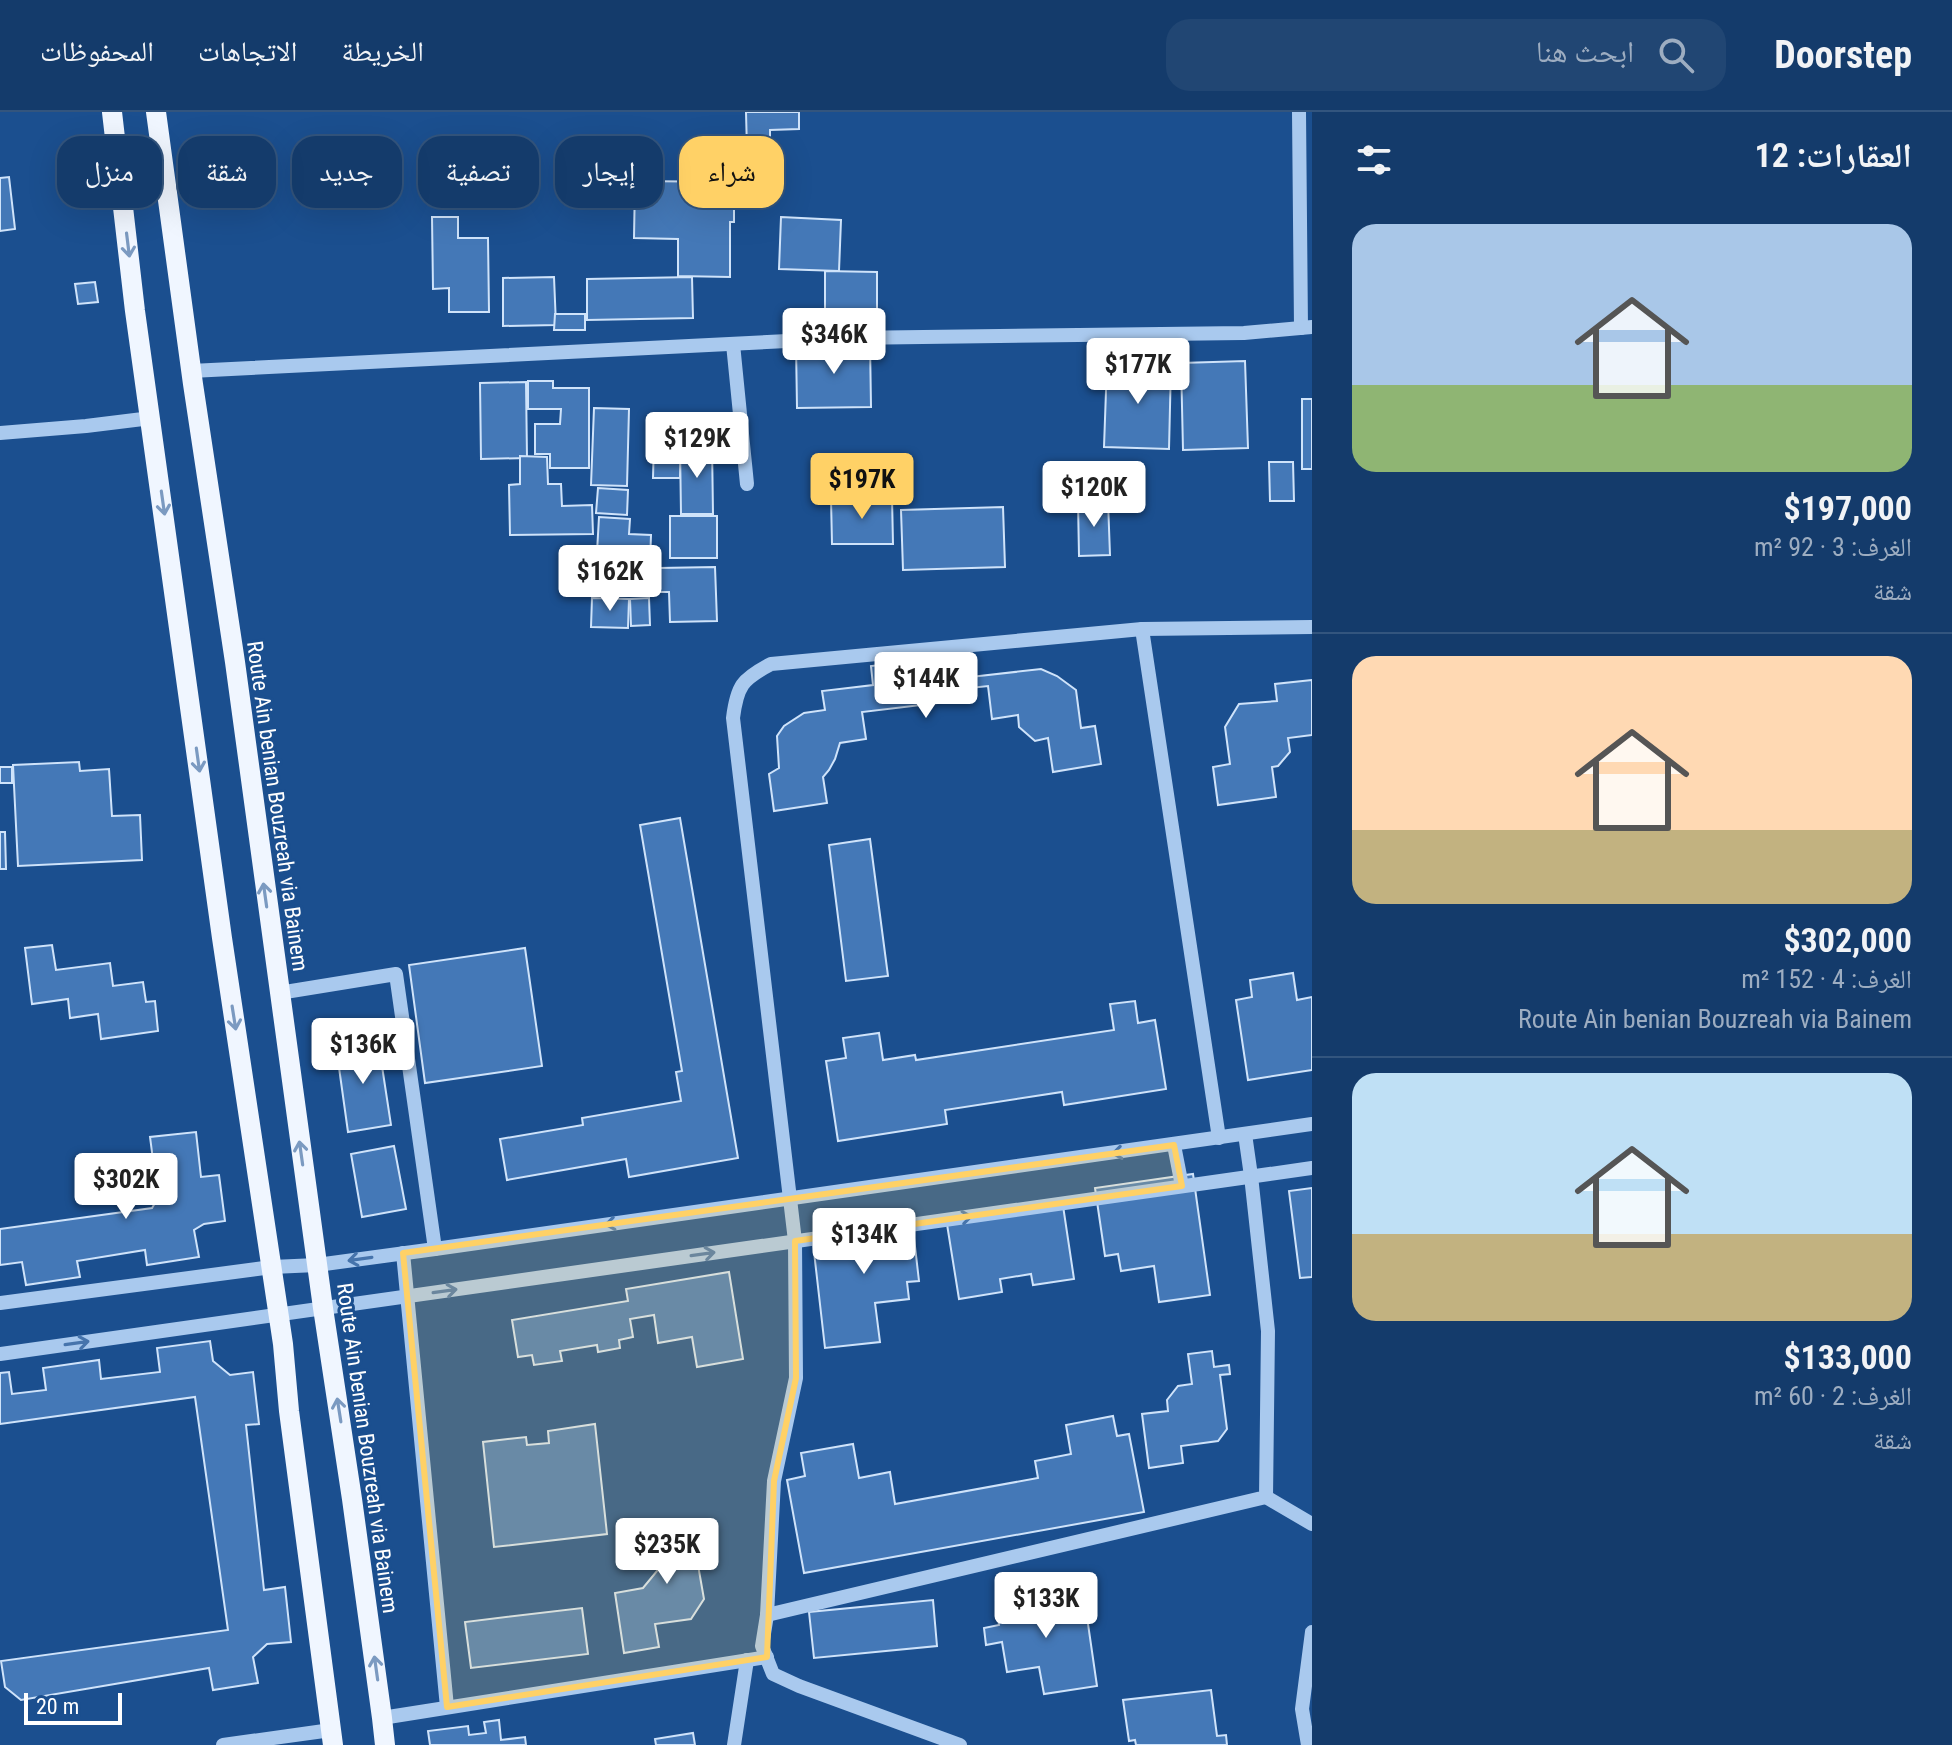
<!DOCTYPE html>
<html lang="ar">
<head>
<meta charset="utf-8">
<style>
  :root { --surface:#143b6b; --page:#214673; --text:#f1f3f6; --muted:#9dadc1; --line:#33557e; --accent:#ffd166 }
  body { margin:0; font-family:"Roboto Condensed","Noto Naskh Arabic",sans-serif; background:var(--page); color:var(--text); direction:rtl; height:100vh; display:flex; flex-direction:column; font-size:30px; white-space:nowrap }
  * { box-sizing:border-box; margin:0 }
  p { font-size:26px; color:var(--muted) }
  .icon { flex:none; width:44px; height:44px; fill:none; stroke:currentColor; stroke-width:2; stroke-linecap:round; stroke-linejoin:round }
  .map { position:relative; flex:1; overflow:hidden; direction:ltr }
  .panel { display:flex; flex-direction:column; background:var(--surface); width:640px }
  .panel>* { flex:none }
  .top-card { position:absolute; left:24px; top:24px; width:760px; height:72px; direction:rtl; display:flex; gap:16px }
  .scale { position:absolute; left:24px; bottom:20px; width:98px; box-sizing:border-box; padding-left:8px; border:4px solid #fff; border-top:0; font-size:22px; line-height:28px; white-space:nowrap; color:#fff; -webkit-text-stroke:6px #1b4f8f; paint-order:stroke }
  .price { position:absolute; translate:-50% -68px; padding:0 18px; border-radius:8px; background:#fff; color:#222; font-size:26px; line-height:52px; filter:drop-shadow(0 2px 4px #0008) }
  .price::after { content:''; position:absolute; left:50%; top:48px; width:24px; height:18px; margin-left:-12px; background:inherit; clip-path:polygon(0 0,100% 0,50% 100%) }
  .price.selected { background:var(--accent); color:#111 }
  ul { padding:0; list-style:none }
  li { display:grid; align-content:center; gap:16px; height:424px; padding:0 40px }
  li+li { border-top:2px solid var(--line) }
  li span { display:grid; place-items:center; height:248px; border-radius:24px; color:#555 }
  li>.icon { margin-inline-start:auto }
  span .icon { width:144px; height:144px; fill:#fffc; stroke-width:1 }
  li b { font-size:34px }
  h2 { display:flex; justify-content:space-between; align-items:center; height:96px; padding:0 40px; font-size:34px }
  .pill { padding:0 28px; border-radius:24px; background:var(--surface); box-shadow:0 8px 32px #0002,0 0 0 2px var(--line); font-size:28px; line-height:72px }
  .pill.selected { background:var(--accent); color:#111 }
  header { display:flex; align-items:center; gap:48px; box-sizing:border-box; height:112px; padding:0 40px; background:var(--surface); border-bottom:2px solid var(--line) }
  header strong { font-size:38px }
  nav { display:flex; gap:44px; margin-inline-start:auto; font-size:28px }
  .search { width:560px; height:72px; background:var(--page); display:flex; align-items:center; gap:20px; box-sizing:border-box; padding:0 28px; border-radius:24px; color:var(--muted); font-size:30px }
  main { display:flex; flex:1; min-height:0 }
  .map>svg:first-child { display:block }
  .building { fill:#4478b7; stroke:#cfe3fa; stroke-width:2 }
  .lines { fill:none; stroke-linecap:round; stroke-linejoin:round }
  .minor { stroke:#a9c9ee; stroke-width:14 }
  .major { stroke:#f0f6ff; stroke-width:20 }
  .oneway { stroke:#7b9ac1 }
  .oneway2 { stroke:#4674ac }
  .marked { fill:#ffd166; fill-opacity:0.2; stroke:#ffd166; stroke-width:6; stroke-linejoin:round }
  .labels { text-anchor:middle; stroke-width:6; stroke-linejoin:round; paint-order:stroke }
  .street-label { font-size:22px; fill:#fff; stroke:#1b4f8f }
</style>
</head>
<body>
<header>
<strong>Doorstep</strong>
<div class="search"><svg class="icon" aria-label="search" viewBox="0 0 24 24"><circle cx="10" cy="10" r="6"/><path d="M15 15l6 6"/></svg>ابحث هنا</div>
<nav><a>الخريطة</a><a>الاتجاهات</a><a>المحفوظات</a></nav>
</header>
<main>
<section class="panel">
<h2>العقارات: 12<svg class="icon" aria-label="filters" viewBox="0 0 24 24"><path d="M4 7h16M4 17h16"/><circle cx="9" cy="7" r="2"/><circle cx="15" cy="17" r="2"/></svg></h2>
<ul>
<li><span style="background:linear-gradient(#a9c7e8 65%,#8fb573 0)"><svg class="icon" aria-label="home" viewBox="0 0 24 24"><path d="M3 11l9-7 9 7M6 9v11h12V9"/></svg></span><div><b>$197,000</b><p>الغرف: 3 · 92 m²</p><p>شقة</p></div></li>
<li><span style="background:linear-gradient(#ffd9b3 70%,#c2b280 0)"><svg class="icon" aria-label="home" viewBox="0 0 24 24"><path d="M3 11l9-7 9 7M6 9v11h12V9"/></svg></span><div><b>$302,000</b><p>الغرف: 4 · 152 m²</p><p>Route Ain benian Bouzreah via Bainem</p></div></li>
<li><span style="background:linear-gradient(#bfe0f5 65%,#c2b280 0)"><svg class="icon" aria-label="home" viewBox="0 0 24 24"><path d="M3 11l9-7 9 7M6 9v11h12V9"/></svg></span><div><b>$133,000</b><p>الغرف: 2 · 60 m²</p><p>شقة</p></div></li>
</ul>
</section>
<div class="map">
<svg width="1312" height="1633" viewBox="0 0 1312 1633">
  <rect width="100%" height="100%" fill="#1b4f8f"/>
  <g class="building">
    <polygon points="746,0 799,0 799,17 770,18 770,38 747,38"/>
    <polygon points="9,65 15,117 0,119 0,66"/>
    <polygon points="635,69 734,70 734,110 730,110 730,165 678,164 678,127 634,126"/>
    <polygon points="432,105 458,105 458,126 488,126 489,200 449,200 449,176 433,177"/>
    <polygon points="781,105 841,108 839,159 779,157"/>
    <polygon points="825,159 877,160 877,206 825,206"/>
    <polygon points="554,165 556,213 503,214 503,166"/>
    <polygon points="692,165 693,206 587,208 587,167"/>
    <polygon points="95,170 98,190 78,192 75,172"/>
    <polygon points="555,202 585,202 585,218 554,218"/>
    <polygon points="870,231 871,295 797,296 796,233"/>
    <polygon points="1245,249 1248,336 1183,338 1181,251"/>
    <polygon points="1107,251 1171,253 1169,337 1104,335"/>
    <polygon points="528,269 553,269 553,276 589,276 589,356 550,356 550,342 535,342 535,312 560,312 561,297 528,297"/>
    <polygon points="526,270 527,346 481,347 480,271"/>
    <rect x="1302" y="287" width="10" height="70"/>
    <polygon points="594,296 629,297 627,374 591,373"/>
    <polygon points="654,330 681,331 680,366 653,366"/>
    <polygon points="712,333 713,402 681,402 680,334"/>
    <polygon points="520,344 547,345 548,372 561,372 562,394 592,393 593,422 510,423 509,373 520,372"/>
    <polygon points="1269,350 1293,350 1294,389 1270,389"/>
    <polygon points="598,376 628,378 627,403 596,401"/>
    <polygon points="892,385 893,432 832,432 831,387"/>
    <polygon points="1108,389 1110,443 1079,444 1078,390"/>
    <polygon points="1003,395 1005,455 903,458 901,398"/>
    <rect x="670" y="404" width="47" height="42"/>
    <polygon points="599,405 630,407 629,422 651,423 649,478 595,475"/>
    <polygon points="715,455 717,509 670,510 669,480 659,480 659,456"/>
    <polygon points="592,486 629,487 628,516 591,515"/>
    <polygon points="649,486 650,513 631,514 630,487"/>
    <polygon points="960,543 962,566 1041,557 1057,564 1076,578 1081,616 1095,614 1101,652 1053,660 1048,626 1035,629 1019,615 1018,603 992,607 988,574 961,577 962,588 862,600 866,627 840,631 835,647 829,658 823,665 827,691 774,699 769,662 779,656 777,624 784,614 804,601 825,598 822,579 873,573 871,554"/>
    <polygon points="1312,568 1312,623 1288,626 1290,640 1278,654 1272,655 1276,685 1218,693 1213,655 1230,652 1225,615 1239,592 1277,589 1275,572"/>
    <polygon points="79,650 80,659 109,657 112,704 140,703 142,748 18,754 13,653"/>
    <rect x="0" y="655" width="12" height="16"/>
    <polygon points="680,706 738,1046 629,1065 626,1047 507,1068 500,1027 583,1013 582,1006 681,989 676,960 682,959 640,713"/>
    <polygon points="0,720 5,720 6,757 0,757"/>
    <polygon points="870,727 888,864 846,869 829,733"/>
    <polygon points="52,833 56,858 110,851 113,874 143,870 146,890 155,889 158,919 101,927 98,902 70,906 68,887 32,892 25,836"/>
    <polygon points="525,836 542,954 425,971 409,853"/>
    <polygon points="1293,861 1297,888 1312,885 1312,958 1248,968 1236,888 1252,885 1250,868"/>
    <polygon points="1135,889 1138,911 1155,908 1166,977 1064,993 1062,980 945,998 947,1012 838,1029 826,949 846,946 843,926 879,921 883,948 915,943 916,948 1114,918 1110,892"/>
    <polygon points="378,928 391,1013 348,1020 336,934"/>
    <polygon points="196,1020 201,1065 219,1063 225,1109 204,1112 194,1118 199,1145 147,1153 145,1138 77,1149 80,1165 26,1173 22,1150 0,1153 0,1117 152,1096 158,1086 150,1025"/>
    <polygon points="394,1034 406,1097 362,1105 351,1042"/>
    <polygon points="1193,1062 1210,1183 1159,1190 1154,1154 1121,1159 1118,1142 1105,1144 1095,1076"/>
    <polygon points="1312,1076 1312,1165 1300,1166 1289,1079"/>
    <polygon points="1062,1087 1074,1167 1033,1173 1031,1162 1000,1167 1002,1180 959,1187 946,1106"/>
    <polygon points="911,1100 919,1169 907,1170 909,1187 875,1191 880,1230 825,1236 813,1131 847,1127 845,1107"/>
    <polygon points="729,1160 743,1247 697,1255 692,1225 658,1231 654,1203 630,1207 633,1225 619,1228 620,1236 598,1240 597,1233 560,1239 562,1249 534,1253 532,1243 518,1245 512,1208 628,1189 626,1177"/>
    <polygon points="210,1229 213,1249 230,1263 253,1260 259,1312 246,1313 264,1478 285,1475 291,1530 267,1532 253,1545 258,1571 213,1578 209,1556 21,1588 5,1575 1,1549 228,1518 195,1285 0,1312 0,1261 9,1260 12,1282 46,1278 43,1256 99,1248 101,1267 160,1260 157,1236"/>
    <polygon points="1212,1239 1214,1255 1229,1253 1230,1262 1220,1263 1227,1317 1218,1329 1181,1334 1183,1351 1149,1356 1142,1302 1168,1299 1167,1288 1178,1274 1192,1272 1188,1242"/>
    <polygon points="1113,1304 1117,1324 1129,1322 1144,1400 804,1461 787,1368 805,1364 801,1341 853,1332 859,1366 890,1360 895,1392 1038,1366 1035,1349 1071,1342 1066,1313"/>
    <polygon points="595,1312 607,1422 494,1435 483,1330 526,1325 527,1333 549,1331 548,1319"/>
    <polygon points="709,1409 716,1449 698,1453 704,1487 691,1507 655,1512 659,1535 624,1541 615,1481 643,1476 662,1453 655,1418"/>
    <polygon points="1067,1478 1070,1500 1086,1498 1097,1574 1044,1582 1039,1555 1007,1560 1002,1530 986,1533 984,1516 999,1513 996,1489"/>
    <polygon points="933,1488 937,1534 814,1546 809,1500"/>
    <polygon points="582,1496 588,1542 471,1556 465,1510"/>
    <polygon points="1211,1578 1217,1624 1226,1623 1227,1633 1136,1633 1135,1628 1129,1629 1123,1588"/>
    <polygon points="499,1608 501,1628 525,1625 526,1633 430,1633 428,1619 468,1614 469,1623 486,1621 484,1610"/>
    <polygon points="693,1621 695,1633 656,1633 655,1627"/>
  </g>
  <g class="lines">
    <g class="minor">
      <polyline points="1299,0 1301,216"/>
      <polyline points="733,232 747,372"/>
      <polyline points="191,259 847,226 1244,221 1312,215"/>
      <polyline points="0,321 86,314 151,306"/>
      <polyline points="1142,517 1219,1026"/>
      <polyline points="279,881 396,862 435,1137"/>
      <polyline points="1174,1033 1182,1074"/>
      <polyline points="403,1141 447,1595"/>
      <polyline points="0,1191 272,1155 317,1153 435,1137 1312,1012"/>
      <polyline points="0,1242 1312,1056"/>
      <polyline points="1266,1385 1312,1412"/>
      <polyline points="767,1503 1266,1385 1268,1219 1251,1064 1245,1022"/>
      <polyline points="382,1606 767,1545"/>
      <polyline points="223,1633 331,1618"/>
      <polyline points="734,1633 747,1548"/>
      <path d="M 960,1633 L 799,1574 L 773,1562 L 762,1534 L 767,1503 L 774,1369 L 796,1266 L 795,1129 L 733,606 C 737,574 742,567 771,552 L 1142,517 L 1312,515"/>
      <polyline points="1308,1633 1302,1597 1312,1520"/>
    </g>
    <g class="major">
      <polyline points="112,0 135,199 222,826 283,1232 289,1299 333,1633"/>
      <polyline points="156,0 193,272 235,550 323,1196 352,1387 382,1606 385,1633"/>
    </g>
  </g>
  <defs><path id="oneway-shaft" d="M-6 0H5M1.5-3L5.5 0L1.5 3" fill="none" stroke-width="1.6" stroke-linecap="round" stroke-linejoin="round" transform="scale(2)"/></defs>
  <g class="oneway">
    <use href="#oneway-shaft" transform="translate(128 133) rotate(83)"/>
    <use href="#oneway-shaft" transform="translate(163 391) rotate(82)"/>
    <use href="#oneway-shaft" transform="translate(198 648) rotate(82)"/>
    <use href="#oneway-shaft" transform="translate(265 783) rotate(-98)"/>
    <use href="#oneway-shaft" transform="translate(234 906) rotate(81)"/>
    <use href="#oneway-shaft" transform="translate(301 1041) rotate(-98)"/>
    <use href="#oneway-shaft" transform="translate(339 1298) rotate(-99)"/>
    <use href="#oneway-shaft" transform="translate(376 1556) rotate(-98)"/>
  </g>
  <g class="oneway2">
    <use href="#oneway-shaft" transform="translate(1124 1040) rotate(172)"/>
    <use href="#oneway-shaft" transform="translate(960 1106) rotate(-8)"/>
    <use href="#oneway-shaft" transform="translate(617 1111) rotate(172)"/>
    <use href="#oneway-shaft" transform="translate(703 1142) rotate(-8)"/>
    <use href="#oneway-shaft" transform="translate(360 1147) rotate(172)"/>
    <use href="#oneway-shaft" transform="translate(445 1179) rotate(-8)"/>
    <use href="#oneway-shaft" transform="translate(77 1231) rotate(-8)"/>
  </g>
  <path class="marked" d="M 1174,1033 L 1182,1074 L 795,1129 L 796,1266 L 774,1369 L 767,1545 L 447,1595 L 403,1141 Z"/>
  <g class="labels">
    <g class="street-label">
      <text transform="translate(278 694) rotate(82)" y="8">Route Ain benian Bouzreah via Bainem</text>
      <text transform="translate(368 1336) rotate(82)" y="8">Route Ain benian Bouzreah via Bainem</text>
    </g>
  </g>
</svg>
<div class="scale">20 m</div>
<b class="price" style="left:834px;top:264px">$346K</b>
<b class="price" style="left:1138px;top:294px">$177K</b>
<b class="price" style="left:697px;top:368px">$129K</b>
<b class="price selected" style="left:862px;top:409px">$197K</b>
<b class="price" style="left:1094px;top:417px">$120K</b>
<b class="price" style="left:610px;top:501px">$162K</b>
<b class="price" style="left:926px;top:608px">$144K</b>
<b class="price" style="left:363px;top:974px">$136K</b>
<b class="price" style="left:126px;top:1109px">$302K</b>
<b class="price" style="left:864px;top:1164px">$134K</b>
<b class="price" style="left:667px;top:1474px">$235K</b>
<b class="price" style="left:1046px;top:1528px">$133K</b>
<div class="top-card">
<a class="pill selected">شراء</a>
<a class="pill">إيجار</a>
<a class="pill">تصفية</a>
<a class="pill">جديد</a>
<a class="pill">شقة</a>
<a class="pill">منزل</a>
</div>
</div>
</main>
</body>
</html>
